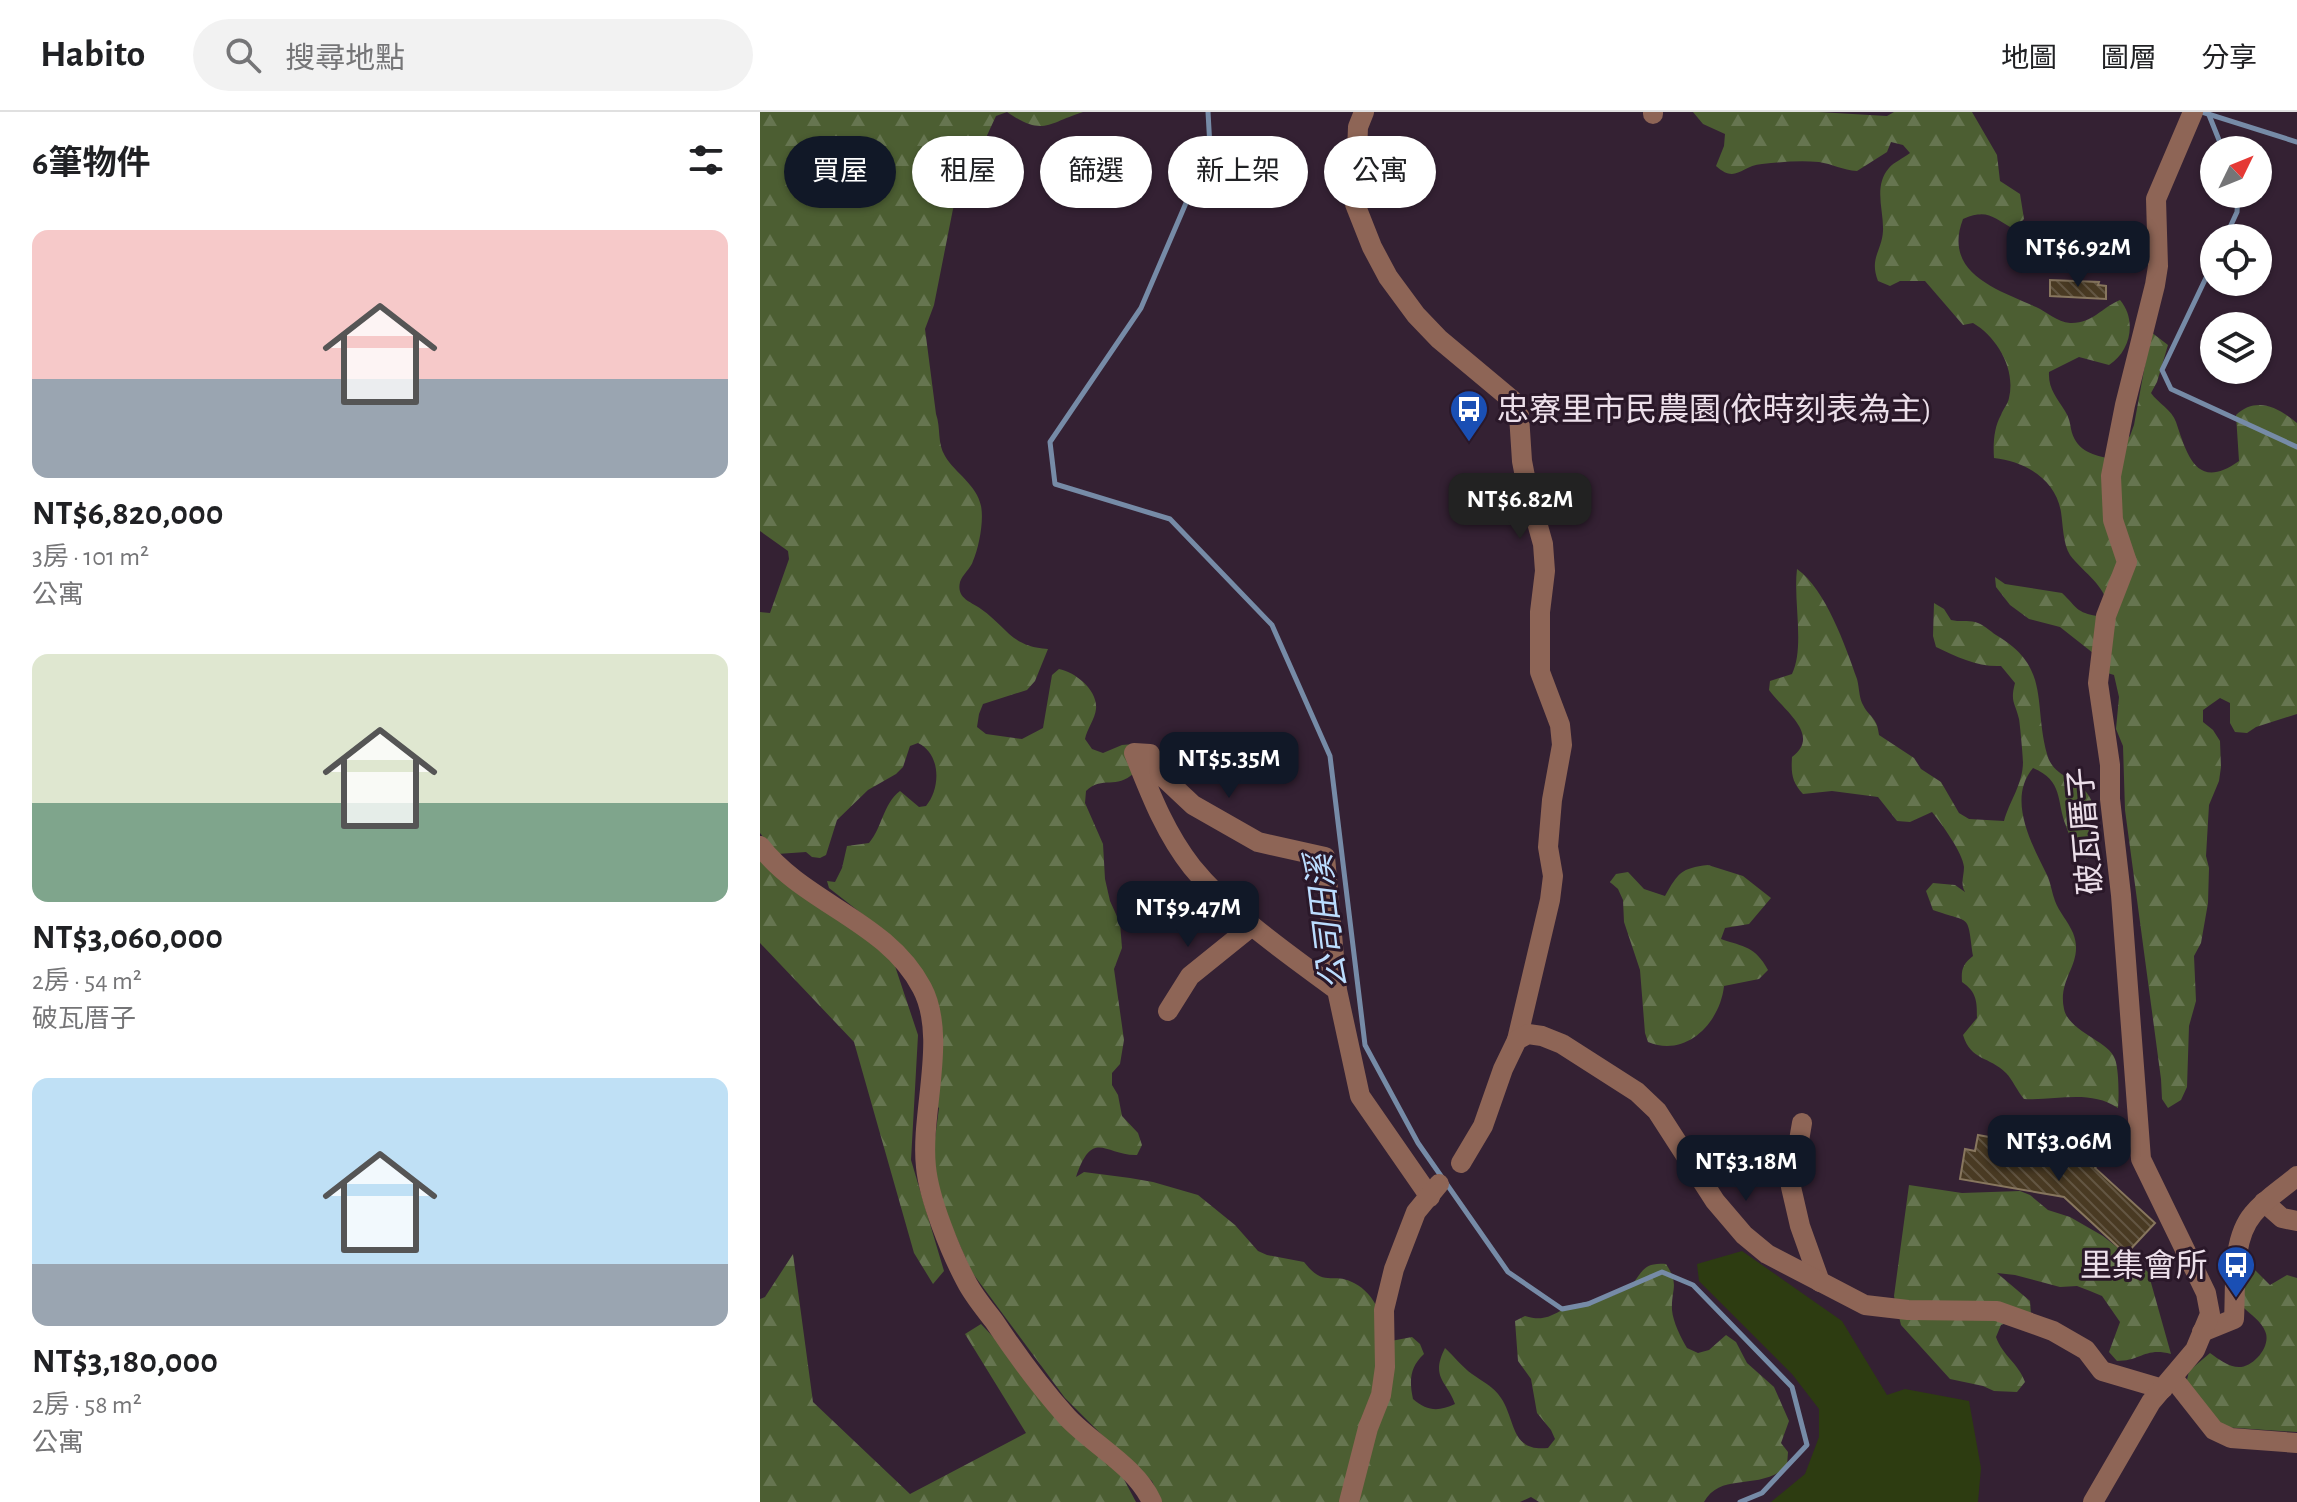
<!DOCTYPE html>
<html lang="zh-TW">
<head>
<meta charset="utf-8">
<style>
  :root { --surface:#fff; --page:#f2f2f2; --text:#202124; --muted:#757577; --line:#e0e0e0; --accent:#111827 }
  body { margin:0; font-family:"Alegreya Sans","Noto Sans TC",sans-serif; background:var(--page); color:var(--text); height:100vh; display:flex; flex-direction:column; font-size:30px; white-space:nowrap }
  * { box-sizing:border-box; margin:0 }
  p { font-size:26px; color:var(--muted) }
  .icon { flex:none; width:44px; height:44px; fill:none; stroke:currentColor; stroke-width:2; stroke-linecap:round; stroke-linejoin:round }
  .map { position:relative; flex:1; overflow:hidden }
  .details { display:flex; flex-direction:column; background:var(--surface); width:760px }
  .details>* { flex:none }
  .top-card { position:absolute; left:24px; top:24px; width:760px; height:72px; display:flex; gap:16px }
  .needle { width:52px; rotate:47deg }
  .tools { position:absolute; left:1440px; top:24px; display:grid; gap:16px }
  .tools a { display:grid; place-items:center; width:72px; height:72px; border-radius:50%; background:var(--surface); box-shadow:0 2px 6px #0004; font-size:40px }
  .price { position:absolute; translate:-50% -68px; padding:0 18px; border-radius:16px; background:var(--accent); color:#fff; font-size:26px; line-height:52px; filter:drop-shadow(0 2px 4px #0008) }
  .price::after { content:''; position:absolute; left:50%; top:48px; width:24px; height:18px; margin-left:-12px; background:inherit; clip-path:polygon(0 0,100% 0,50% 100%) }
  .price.current { background:#222; color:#fff }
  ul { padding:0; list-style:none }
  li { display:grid; align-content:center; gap:16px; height:424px; padding:0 32px }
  li span { display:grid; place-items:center; height:248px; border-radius:16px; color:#555 }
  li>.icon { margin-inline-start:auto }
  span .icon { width:144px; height:144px; fill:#fffc; stroke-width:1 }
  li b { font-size:34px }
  h2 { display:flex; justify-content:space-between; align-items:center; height:96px; padding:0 32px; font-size:34px }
  .chip { padding:0 28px; border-radius:36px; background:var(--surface); box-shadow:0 2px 6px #0004; font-size:28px; line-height:72px }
  .chip.current { background:var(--accent); color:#fff }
  header { display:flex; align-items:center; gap:48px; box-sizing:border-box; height:112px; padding:0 40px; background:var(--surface); border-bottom:2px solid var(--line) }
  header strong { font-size:38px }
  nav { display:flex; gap:44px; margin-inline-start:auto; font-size:28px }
  .search { width:560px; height:72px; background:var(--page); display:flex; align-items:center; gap:20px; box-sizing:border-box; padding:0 28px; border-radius:44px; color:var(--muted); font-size:30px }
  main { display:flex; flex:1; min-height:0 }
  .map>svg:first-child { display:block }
  .forest { fill:url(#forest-firs) }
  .garden { fill:#2d3c11 }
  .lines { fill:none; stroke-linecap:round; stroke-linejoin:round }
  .stream { stroke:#768ba7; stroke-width:5 }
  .building { fill:url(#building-back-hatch); stroke:#87765e; stroke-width:2 }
  .minor { stroke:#8e6556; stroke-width:20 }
  .labels { text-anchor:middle; stroke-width:6; stroke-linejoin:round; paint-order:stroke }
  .poi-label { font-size:32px; fill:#ecdfea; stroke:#2a1829; text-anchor:start }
  .street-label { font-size:32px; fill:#ecdfea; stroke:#2a1829 }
  .water-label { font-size:34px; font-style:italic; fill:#bdf; stroke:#2a1829 }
</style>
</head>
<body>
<header>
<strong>Habito</strong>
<div class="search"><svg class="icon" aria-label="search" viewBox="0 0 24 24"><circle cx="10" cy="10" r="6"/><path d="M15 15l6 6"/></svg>搜尋地點</div>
<nav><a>地圖</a><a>圖層</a><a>分享</a></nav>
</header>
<main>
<section class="details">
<h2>6筆物件<svg class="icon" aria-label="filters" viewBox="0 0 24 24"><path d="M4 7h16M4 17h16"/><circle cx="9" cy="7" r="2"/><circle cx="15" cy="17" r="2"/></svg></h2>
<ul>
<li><span style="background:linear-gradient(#f6c9c9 60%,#9aa5b1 0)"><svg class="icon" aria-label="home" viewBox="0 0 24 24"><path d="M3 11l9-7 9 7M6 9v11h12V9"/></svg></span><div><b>NT$6,820,000</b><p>3房 · 101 m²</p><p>公寓</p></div></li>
<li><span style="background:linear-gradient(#dfe7d0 60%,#7fa58c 0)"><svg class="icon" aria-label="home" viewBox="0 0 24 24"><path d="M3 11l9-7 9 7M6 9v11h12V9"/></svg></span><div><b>NT$3,060,000</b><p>2房 · 54 m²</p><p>破瓦厝子</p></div></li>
<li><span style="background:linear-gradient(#bfe0f5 75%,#9aa5b1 0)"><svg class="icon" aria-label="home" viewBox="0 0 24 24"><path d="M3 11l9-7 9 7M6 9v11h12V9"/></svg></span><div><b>NT$3,180,000</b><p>2房 · 58 m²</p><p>公寓</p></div></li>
</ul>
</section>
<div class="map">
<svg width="1537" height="1390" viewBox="0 0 1537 1390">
  <defs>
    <pattern id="forest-firs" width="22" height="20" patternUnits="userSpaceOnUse" patternTransform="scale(2)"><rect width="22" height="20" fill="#4c5e32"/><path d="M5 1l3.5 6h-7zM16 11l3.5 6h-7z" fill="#667550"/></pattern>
    <pattern id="building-back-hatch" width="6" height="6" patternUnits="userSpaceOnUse" patternTransform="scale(2)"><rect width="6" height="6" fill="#493a23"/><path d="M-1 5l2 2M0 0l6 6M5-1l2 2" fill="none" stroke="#635643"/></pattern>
  </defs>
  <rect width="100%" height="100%" fill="#342133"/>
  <g class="forest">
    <path d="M 0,0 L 323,0 C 288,11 283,25 247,0 L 236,4 L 193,97 L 174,193 L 165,217 L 176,302 C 181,316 177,331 185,344 C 195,361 217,373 221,394 C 224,409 219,435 213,449 C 211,456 202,463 200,470 C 196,487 212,490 221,497 C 247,515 251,535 288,537 L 275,569 L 267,578 L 223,592 L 219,602 L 217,615 L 226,622 L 262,627 L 283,616 L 292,563 L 299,557 C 315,560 338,578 336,597 C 335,607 327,617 325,627 L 332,637 L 343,641 L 362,633 L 374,632 L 374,661 C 356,678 343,663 326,679 L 325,691 L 343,732 L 345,767 L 350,789 L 360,811 L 362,836 L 354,857 L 364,928 L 360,952 L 352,961 L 352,973 L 358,983 L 362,1004 L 378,1021 L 382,1033 L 377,1043 C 345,1044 333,1015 316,1065 L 324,1060 L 370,1066 L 393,1070 L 438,1083 L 475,1113 L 498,1139 L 507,1143 L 544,1150 C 565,1177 572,1159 594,1171 C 616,1182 623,1208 631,1229 L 652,1225 L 660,1232 L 664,1242 C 650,1255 649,1268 653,1287 C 667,1299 678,1300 695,1292 C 687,1269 670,1266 685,1236 C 694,1244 702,1255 712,1262 C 723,1270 733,1274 741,1286 C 756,1308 750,1340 788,1336 L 795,1327 L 791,1318 L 777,1301 L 771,1267 L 758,1249 L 755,1209 L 765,1204 C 790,1212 796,1197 818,1192 C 832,1188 848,1187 861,1180 C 883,1170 876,1149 906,1152 C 920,1173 911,1177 912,1198 C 913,1210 921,1226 927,1236 L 938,1241 L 949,1238 L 966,1223 L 976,1230 L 987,1251 L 1014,1275 L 1029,1309 L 1021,1331 L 1028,1340 L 1027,1354 C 999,1380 961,1359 944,1390 L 779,1390 L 771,1385 L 760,1390 L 401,1390 L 392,1369 L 372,1353 L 305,1286 L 211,1159 L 170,1064 L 179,996 L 174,991 L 172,915 L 138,830 L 69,776 L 67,769 L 75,770 L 82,756 L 87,734 L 109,731 C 122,716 123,692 140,679 L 159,695 L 166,694 C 181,676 181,642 158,631 L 150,634 L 143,655 L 136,662 L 108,678 L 77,708 L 66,743 L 60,746 L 52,745 L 46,740 L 17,742 L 0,721 L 0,500 L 10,501 L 29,447 L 28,439 L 0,419 Z"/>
    <path d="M 933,0 L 1058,0 L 1127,4 L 1134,0 L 1212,0 L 1237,43 L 1240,69 L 1260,82 L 1264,107 L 1254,117 C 1233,106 1228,96 1203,107 C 1182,162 1239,178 1276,195 C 1287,200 1297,210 1310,211 C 1332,212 1341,196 1360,188 C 1377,208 1371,239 1349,253 L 1319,245 L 1289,260 C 1288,277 1297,286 1305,299 C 1309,305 1310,311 1311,317 C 1315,337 1331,343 1348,346 L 1370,324 L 1374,313 L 1391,220 L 1408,233 L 1397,270 L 1391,281 C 1398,291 1412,298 1416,310 C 1427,342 1436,380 1479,349 L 1476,303 C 1496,284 1518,295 1537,311 L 1537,602 L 1496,615 L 1487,621 L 1475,620 L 1470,611 L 1470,591 L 1460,586 L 1443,598 L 1443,610 L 1453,618 L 1460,629 L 1461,655 L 1459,669 L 1449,693 L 1446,744 L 1449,756 L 1448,791 L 1441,831 L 1434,844 L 1436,889 L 1429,914 L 1427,975 L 1421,988 L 1408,996 L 1402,987 L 1401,967 L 1365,698 L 1363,634 L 1356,617 L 1359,585 L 1354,563 L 1344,560 L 1333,541 L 1300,515 L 1269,507 L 1250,493 L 1236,475 L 1235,465 L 1245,472 L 1302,481 C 1317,495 1316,501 1338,504 L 1347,490 C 1341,470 1322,459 1310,443 C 1303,432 1303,413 1301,400 C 1296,368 1265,349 1234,346 C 1233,332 1234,315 1241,303 C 1243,297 1248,292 1249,286 C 1256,257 1237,225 1213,211 L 1203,213 L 1165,169 L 1140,169 L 1130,174 L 1118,169 C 1109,146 1122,139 1123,119 C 1124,99 1113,74 1129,56 C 1134,50 1144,46 1150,41 L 1143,33 L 1131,30 L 1127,40 L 1097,59 C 1083,58 1072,52 1059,50 C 1040,48 1021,50 1002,52 C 980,54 976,72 956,54 L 964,34 L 965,22 L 943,12 Z"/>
    <path d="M 1037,457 C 1066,478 1085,533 1097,567 C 1099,574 1099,584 1102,591 C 1109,606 1117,604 1119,623 L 1154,646 L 1161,657 L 1181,670 L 1199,701 L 1209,707 L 1244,709 C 1249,690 1263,672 1263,650 C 1263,645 1260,612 1259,607 C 1255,590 1250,590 1255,571 L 1241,554 C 1217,555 1197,545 1176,535 L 1173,524 L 1174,491 L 1184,497 L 1191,508 C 1199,510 1208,508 1215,510 C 1223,512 1230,519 1236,523 C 1291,555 1273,591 1287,642 C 1293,666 1318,665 1329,684 C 1339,701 1331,719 1335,738 L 1327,747 C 1318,737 1310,727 1306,714 C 1296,689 1304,669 1273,656 C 1246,688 1273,734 1288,765 C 1291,773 1292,781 1295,789 C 1299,800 1308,809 1313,821 C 1325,851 1297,865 1304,897 C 1309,920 1349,929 1355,947 C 1359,958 1359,985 1358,996 C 1329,977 1297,989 1264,987 C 1257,979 1253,968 1246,961 C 1229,944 1211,949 1203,923 L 1217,906 C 1217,890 1217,880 1202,870 C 1201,857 1203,852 1213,844 C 1207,800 1212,812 1173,798 L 1166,779 L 1173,771 L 1195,773 L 1205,780 C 1200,771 1204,765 1204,755 C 1203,741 1181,711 1172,700 L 1150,710 L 1137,709 L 1118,685 L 1072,679 L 1043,682 C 1032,670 1031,662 1032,645 C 1062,623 1023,598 1009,578 L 1010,569 L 1032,562 C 1045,535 1033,489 1037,457 Z"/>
    <polygon points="0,745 59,781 134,851 158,923 151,1048 184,1159 173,1172 154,1141 94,930 0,831"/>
    <path d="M 948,753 L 983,764 L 1011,786 L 989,812 L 965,816 L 961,827 C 984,835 995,834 1008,858 L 999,867 L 964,874 C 960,911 926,946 888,930 L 885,921 L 880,858 L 864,810 L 863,788 L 858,777 L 850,770 L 856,762 L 868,760 L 884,777 L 905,784 C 918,761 921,756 948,753 Z"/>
    <path d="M 1149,1073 L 1202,1081 L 1260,1079 L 1270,1083 L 1288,1098 L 1310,1105 L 1343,1124 L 1388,1160 L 1411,1242 C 1385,1235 1381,1249 1357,1249 L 1349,1240 L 1360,1210 L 1342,1184 L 1330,1179 L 1317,1174 L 1300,1175 L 1255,1163 L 1237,1161 L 1270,1189 L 1271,1202 L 1241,1213 L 1236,1225 C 1242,1243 1259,1252 1265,1270 L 1257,1280 L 1234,1279 L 1223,1274 L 1190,1267 L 1141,1213 L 1134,1184 Z"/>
    <polygon points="33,1142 53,1290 150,1382 266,1321 205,1222 221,1212 360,1360 376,1390 0,1390 0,1187 5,1185"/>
    <path d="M 1483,1146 L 1510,1173 L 1527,1163 L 1537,1166 L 1537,1320 L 1462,1315 L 1426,1272 L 1429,1259 L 1450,1241 C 1458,1247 1469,1255 1479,1255 C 1494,1255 1512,1233 1505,1219 C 1502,1210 1490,1202 1483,1195 Z"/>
  </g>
  <polygon class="garden" points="982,1139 1082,1209 1127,1283 1145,1277 1209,1289 1221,1356 1218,1390 1011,1390 1045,1362 1059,1325 1059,1297 1032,1262 939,1169 937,1152"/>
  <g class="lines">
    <g class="stream">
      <polyline points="448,0 450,35 381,196 290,330 295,372 410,407 512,513 570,644 605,933 658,1031 748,1160 802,1197 828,1192 902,1160 933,1173 1032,1275 1047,1333 1002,1381 980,1390"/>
      <polyline points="1442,0 1537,30"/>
      <polyline points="1449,3 1463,38"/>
      <polyline points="1465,126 1477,100 1478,82"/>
      <polyline points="1454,149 1402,258 1411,277 1537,335"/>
    </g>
  </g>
  <g class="building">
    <polygon points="1290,168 1339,170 1338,173 1346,174 1346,187 1290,184"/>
    <polygon points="1218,1023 1301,1038 1302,1031 1320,1032 1339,1051 1335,1056 1395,1111 1366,1142 1304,1085 1200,1067 1205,1037 1215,1039"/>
  </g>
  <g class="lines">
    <g class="minor">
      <polyline points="604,0 598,15 595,92 612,135 628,165 656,203 679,227 752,288 759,303 762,349 767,375 783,432 785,459 780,500 780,560 800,613 802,633 792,688 788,735 793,764 790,788 757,928"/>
      <polyline points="893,2 893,0"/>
      <path d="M 0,734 C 45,792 127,809 162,876 C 188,925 160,1001 166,1055 C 169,1087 191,1141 206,1169 C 213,1183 224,1196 234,1209 C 256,1242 280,1275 307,1305 C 333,1333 376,1354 392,1390"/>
      <path d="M 577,878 C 527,841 471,803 432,755 C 405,721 390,681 374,641 L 390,642 L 400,662 L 433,693 L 498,730 L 565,745 L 577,878 L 600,984 L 670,1085"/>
      <polyline points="408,899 430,864 492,814"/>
      <polyline points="1042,1011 1031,1075 1040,1114 1060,1170"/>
      <polyline points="701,1051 723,1014 743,957 757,928 768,922 782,924 802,932 877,980 897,999 955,1089 984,1123 1007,1142 1105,1193 1148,1198 1237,1199 1293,1219 1326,1238 1342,1259 1403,1277"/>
      <polyline points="1504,1090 1522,1106 1537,1109"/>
      <path d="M 1442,1220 L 1474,1207 C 1476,1174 1471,1128 1493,1102 C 1505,1087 1522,1077 1537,1064"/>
      <polyline points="1413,1266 1454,1318 1471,1326 1537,1331"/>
      <polyline points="589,1390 608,1316 621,1283 625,1255 624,1198 634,1157 656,1100 679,1072"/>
      <polyline points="1333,1390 1391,1290 1435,1238 1450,1202 1446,1181 1381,1047 1361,783 1350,687 1350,653 1338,571 1346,504 1367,450 1353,408 1351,364 1365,293 1395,173 1398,154 1396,87 1433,0"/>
    </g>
  </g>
  <defs>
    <symbol id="bus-pin" viewBox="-11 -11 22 30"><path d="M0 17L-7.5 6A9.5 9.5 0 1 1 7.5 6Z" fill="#1a4fb4" stroke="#2a1829"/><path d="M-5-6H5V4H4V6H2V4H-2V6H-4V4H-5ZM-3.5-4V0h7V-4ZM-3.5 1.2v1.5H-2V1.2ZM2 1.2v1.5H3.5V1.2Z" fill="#fff"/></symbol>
  </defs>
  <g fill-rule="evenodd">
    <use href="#bus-pin" x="687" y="275" width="44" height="60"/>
    <use href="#bus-pin" x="1454" y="1131" width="44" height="60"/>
  </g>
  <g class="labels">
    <g class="poi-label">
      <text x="737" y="308">忠寮里市民農園(依時刻表為主)</text>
      <text x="1448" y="1164" text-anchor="end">里集會所</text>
    </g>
    <g class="street-label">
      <text transform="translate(1325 719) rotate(-95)" y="11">破瓦厝子</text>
    </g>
    <g class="water-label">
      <text transform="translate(566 810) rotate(-97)" y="12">公司田溪</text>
    </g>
  </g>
</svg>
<div class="tools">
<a><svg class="needle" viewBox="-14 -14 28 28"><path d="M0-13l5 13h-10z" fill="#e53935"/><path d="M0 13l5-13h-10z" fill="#757577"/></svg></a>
<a><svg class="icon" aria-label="locate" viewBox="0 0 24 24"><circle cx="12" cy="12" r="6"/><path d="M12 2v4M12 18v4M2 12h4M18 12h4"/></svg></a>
<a><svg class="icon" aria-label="layers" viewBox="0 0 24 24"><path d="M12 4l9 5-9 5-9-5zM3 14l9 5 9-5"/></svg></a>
</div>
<b class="price" style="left:1318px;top:177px">NT$6.92M</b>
<b class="price current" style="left:760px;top:429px">NT$6.82M</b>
<b class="price" style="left:469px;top:688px">NT$5.35M</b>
<b class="price" style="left:428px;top:837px">NT$9.47M</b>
<b class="price" style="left:1299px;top:1071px">NT$3.06M</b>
<b class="price" style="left:986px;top:1091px">NT$3.18M</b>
<div class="top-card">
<a class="chip current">買屋</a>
<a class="chip">租屋</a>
<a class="chip">篩選</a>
<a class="chip">新上架</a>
<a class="chip">公寓</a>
</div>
</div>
</main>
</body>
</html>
